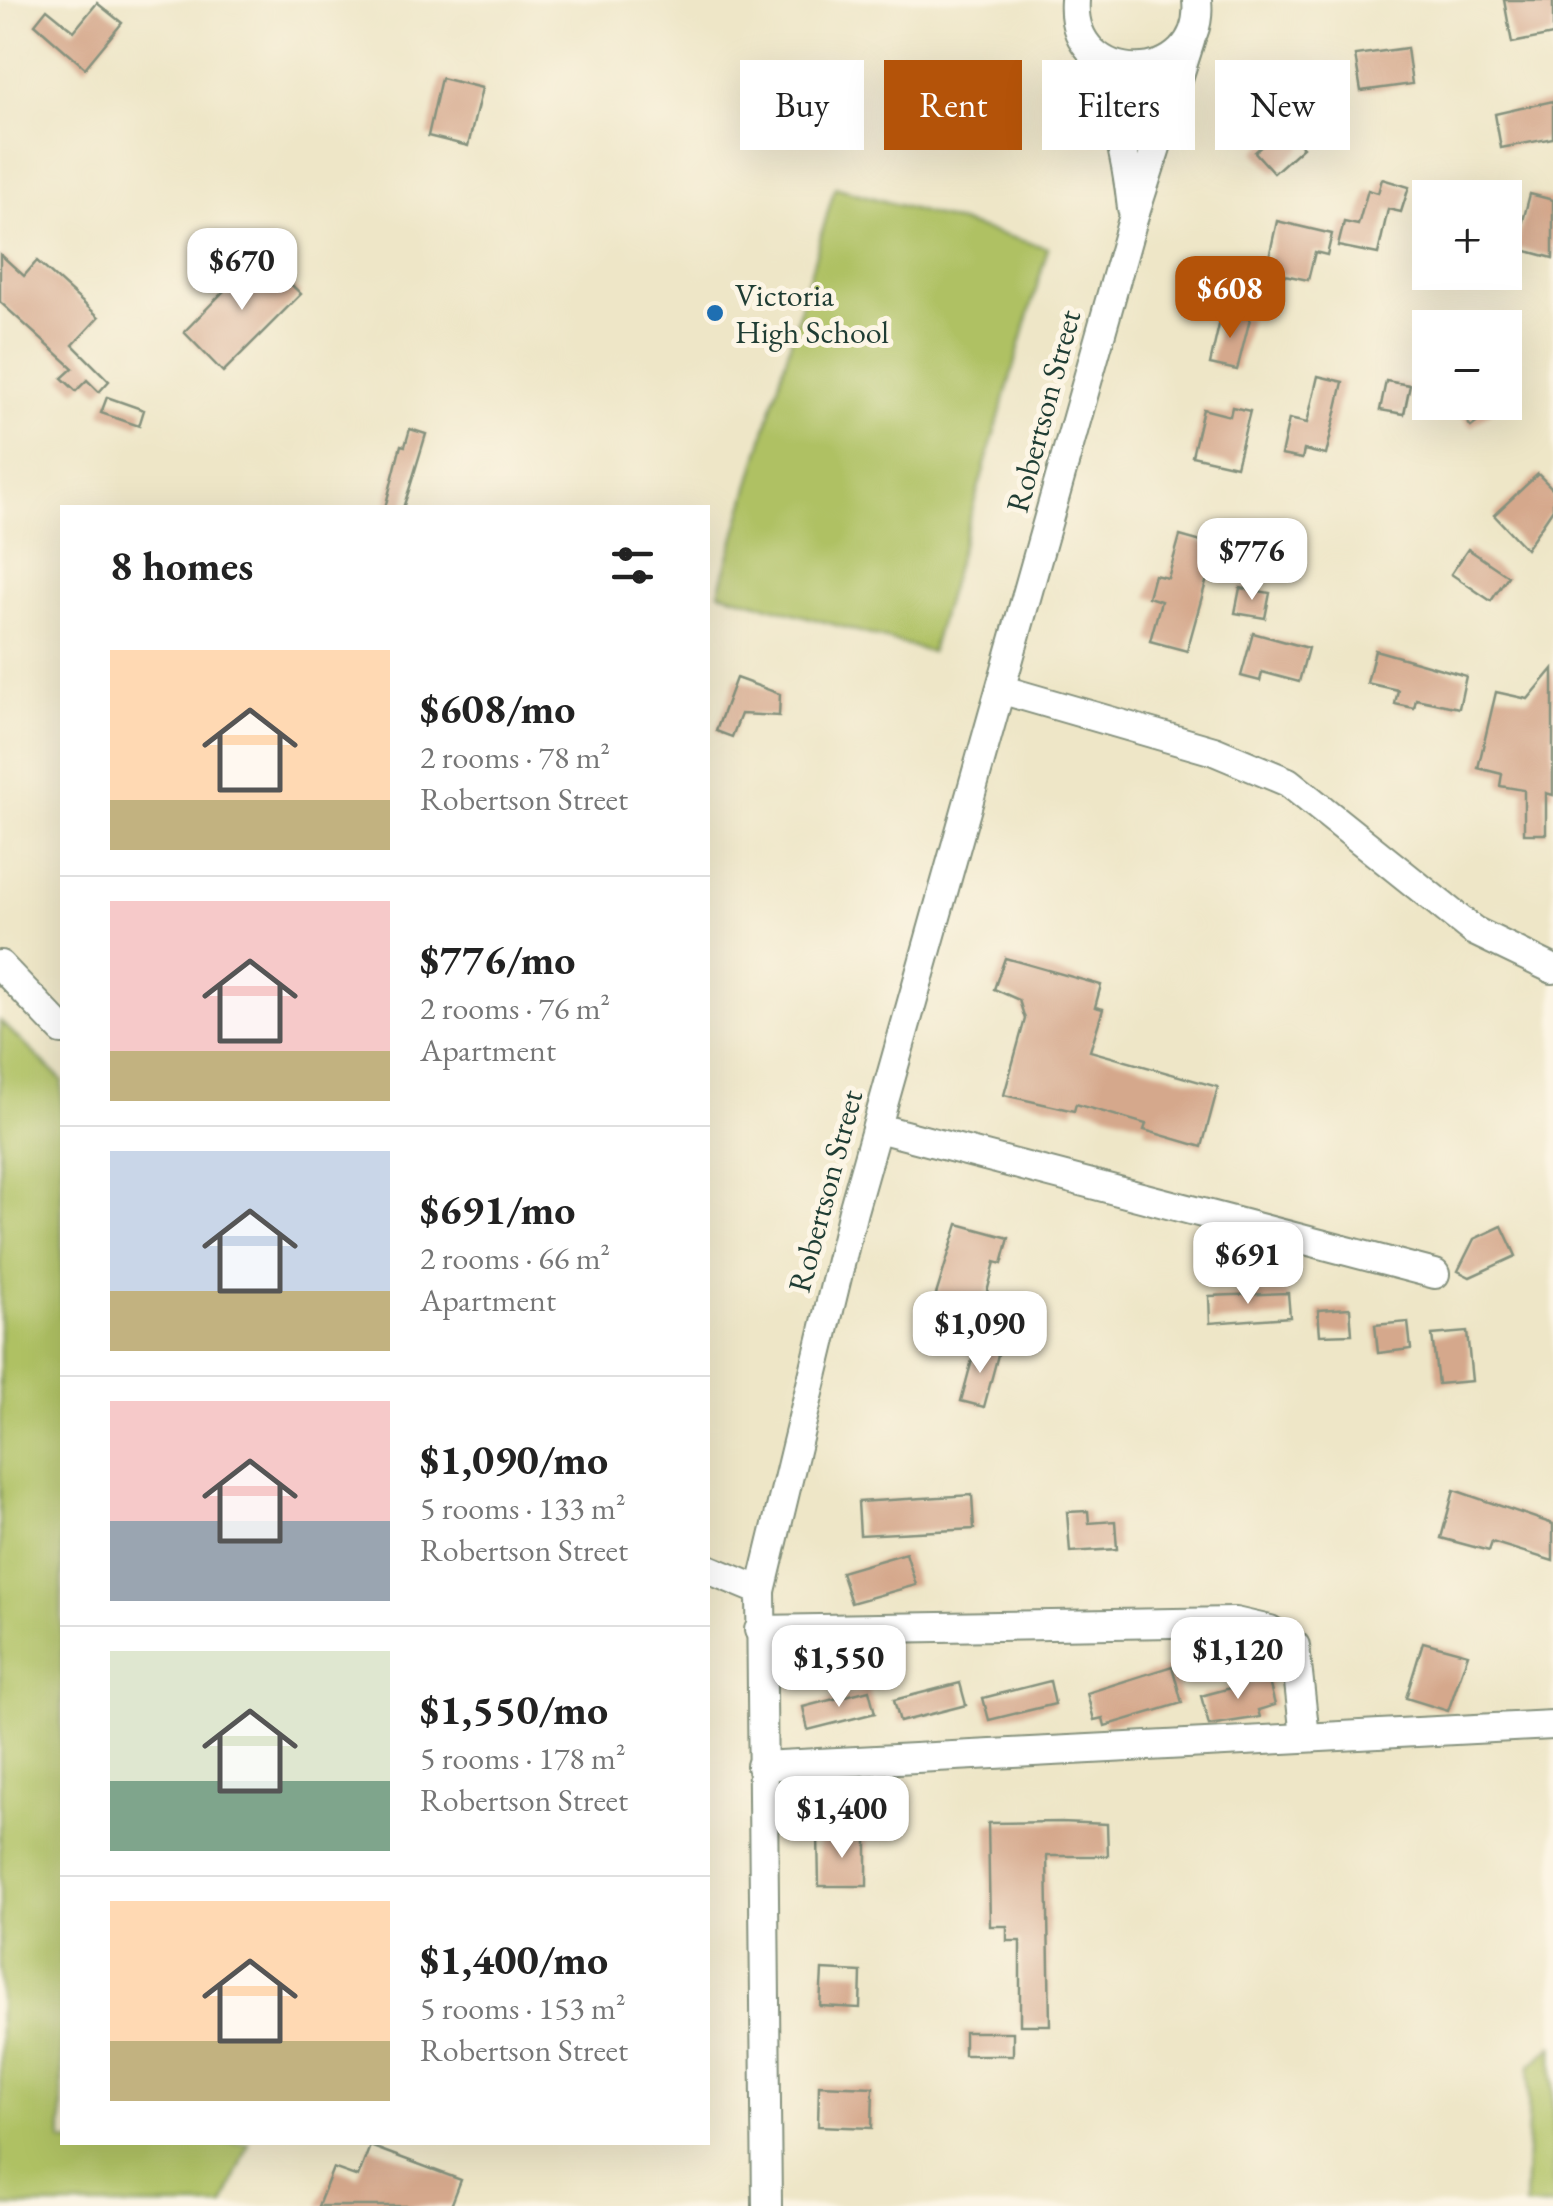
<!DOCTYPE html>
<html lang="en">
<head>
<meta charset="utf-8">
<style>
  :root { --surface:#fff; --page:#f2f2f2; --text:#222; --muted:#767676; --line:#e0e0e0; --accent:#b45309 }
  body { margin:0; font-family:"EB Garamond",serif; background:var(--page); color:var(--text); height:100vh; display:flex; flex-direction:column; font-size:38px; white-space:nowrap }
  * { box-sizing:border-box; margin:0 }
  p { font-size:32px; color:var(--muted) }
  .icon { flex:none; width:55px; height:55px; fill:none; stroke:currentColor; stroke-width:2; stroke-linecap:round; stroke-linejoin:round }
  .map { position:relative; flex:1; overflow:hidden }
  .side { position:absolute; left:60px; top:505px; width:650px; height:1640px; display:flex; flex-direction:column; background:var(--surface); border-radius:0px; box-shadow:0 10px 40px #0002 }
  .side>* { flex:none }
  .guide { position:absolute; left:740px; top:60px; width:662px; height:90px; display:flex; gap:20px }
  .fabs { position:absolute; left:1412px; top:180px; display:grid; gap:20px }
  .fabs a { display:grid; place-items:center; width:110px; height:110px; border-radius:0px; background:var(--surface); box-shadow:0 10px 40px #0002; font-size:50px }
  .price { position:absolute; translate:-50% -85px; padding:0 22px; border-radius:20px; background:#fff; color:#222; font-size:32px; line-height:65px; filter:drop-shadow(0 2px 5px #0008) }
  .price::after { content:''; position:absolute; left:50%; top:60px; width:30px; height:22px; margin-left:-15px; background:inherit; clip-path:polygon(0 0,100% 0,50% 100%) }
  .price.current { background:var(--accent); color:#fff }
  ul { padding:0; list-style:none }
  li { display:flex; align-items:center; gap:30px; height:250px; padding:0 50px }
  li+li { border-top:2px solid var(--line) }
  li span { display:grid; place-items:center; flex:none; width:280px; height:200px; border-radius:0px; color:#555 }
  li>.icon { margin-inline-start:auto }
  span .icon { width:120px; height:120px; fill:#fffc; stroke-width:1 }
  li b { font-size:42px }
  h2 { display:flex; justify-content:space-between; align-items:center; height:120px; padding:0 50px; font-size:42px }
  .tag { padding:0 35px; border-radius:0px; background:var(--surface); box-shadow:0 10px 40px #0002; font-size:35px; line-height:90px }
  .tag.current { background:var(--accent); color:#fff }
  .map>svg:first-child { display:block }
  .green { fill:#afc164; stroke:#677f4c; stroke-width:2.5 }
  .building { fill:#d5a88c }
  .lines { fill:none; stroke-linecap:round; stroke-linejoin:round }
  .minor-casing { stroke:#86927e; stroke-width:32 }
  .minor { stroke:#fff; stroke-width:28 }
  .poi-dot { fill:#1f6fb2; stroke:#fcf5e5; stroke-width:4 }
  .labels { text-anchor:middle; stroke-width:10; stroke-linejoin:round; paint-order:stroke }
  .poi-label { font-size:32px; fill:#1f3d34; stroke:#fcf5e5; text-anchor:start }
  .street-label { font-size:32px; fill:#1f3d34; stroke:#fcf5e5 }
</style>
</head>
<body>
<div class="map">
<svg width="1553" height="2206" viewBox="0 0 1553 2206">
  <rect width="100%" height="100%" fill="#fcf5e5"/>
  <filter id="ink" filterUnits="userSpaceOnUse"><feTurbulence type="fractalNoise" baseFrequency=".01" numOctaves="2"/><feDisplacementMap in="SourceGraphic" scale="20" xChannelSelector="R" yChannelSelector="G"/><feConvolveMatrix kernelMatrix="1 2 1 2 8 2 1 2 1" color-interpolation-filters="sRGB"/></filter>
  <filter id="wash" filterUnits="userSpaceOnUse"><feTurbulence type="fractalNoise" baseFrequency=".0048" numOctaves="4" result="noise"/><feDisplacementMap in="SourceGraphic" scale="40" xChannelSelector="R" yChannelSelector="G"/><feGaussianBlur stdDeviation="2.25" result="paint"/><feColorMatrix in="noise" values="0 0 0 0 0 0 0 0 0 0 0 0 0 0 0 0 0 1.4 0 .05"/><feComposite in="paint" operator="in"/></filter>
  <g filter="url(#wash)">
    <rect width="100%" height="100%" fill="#eee6c7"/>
    <g class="green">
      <polygon points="835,187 1048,248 931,652 719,592"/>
      <polygon points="0,1021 62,1080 62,2142 249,2143 224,2206 0,2206"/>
      <polygon points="1553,2046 1553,2206 1525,2206 1530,2066"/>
    </g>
    <g id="blocks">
      <g class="building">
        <polygon points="1504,0 1553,0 1553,35 1512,43"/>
        <polygon points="97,3 122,23 85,68 35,24 47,9 74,31"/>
        <polygon points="1407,48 1412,84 1361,91 1355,55"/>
        <polygon points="441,78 482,88 468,146 428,136"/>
        <polygon points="1301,93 1323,117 1297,141 1303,147 1274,173 1255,152 1266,142 1257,133"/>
        <polygon points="1553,101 1553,138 1501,148 1495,114"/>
        <polygon points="1382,179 1409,187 1401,212 1388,209 1378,254 1338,246 1344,222 1358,225 1368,190 1378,193"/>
        <polygon points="1530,194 1553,200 1553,258 1516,248"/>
        <polygon points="1277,221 1332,234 1327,255 1315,252 1308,280 1266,271"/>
        <polygon points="0,254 24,276 37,261 99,317 73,345 109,381 99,392 87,380 76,391 62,378 73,368 0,302"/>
        <polygon points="260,254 301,294 223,372 184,332"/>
        <polygon points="1222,312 1250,319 1237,370 1210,364"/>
        <polygon points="1318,376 1343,382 1326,455 1304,450 1302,459 1281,455 1289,419 1307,423"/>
        <polygon points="1386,381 1410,385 1404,414 1380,410"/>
        <polygon points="107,397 144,410 139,426 101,413"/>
        <polygon points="1452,402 1504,402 1471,427"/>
        <polygon points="1232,407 1250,411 1236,466 1192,456 1203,409 1230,416"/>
        <polygon points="410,429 426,434 409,490 403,508 385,508 401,445 405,446"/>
        <polygon points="1538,474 1553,489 1553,509 1526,549 1494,515"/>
        <polygon points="1180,536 1216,546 1187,651 1150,641 1161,601 1148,597 1154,575 1168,578"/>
        <polygon points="1468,549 1508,576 1491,601 1451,574"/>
        <polygon points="1240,588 1270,593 1265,618 1235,613"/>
        <polygon points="1253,633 1308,648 1299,682 1262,672 1260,681 1241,676"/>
        <polygon points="1375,650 1466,676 1459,708 1416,699 1414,708 1395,704 1398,690 1367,683"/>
        <polygon points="1553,669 1553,795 1546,793 1546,834 1524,834 1524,790 1500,786 1502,774 1478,768 1496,692 1528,699"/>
        <polygon points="736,678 780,694 779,716 741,714 732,737 716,731"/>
        <polygon points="1005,958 1101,985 1095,1007 1103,1009 1090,1051 1218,1087 1202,1147 1144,1130 1146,1124 1076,1104 1074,1111 1004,1095 1025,1019 1019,1000 994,989"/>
        <polygon points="958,1224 1009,1238 1002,1264 995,1262 982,1311 935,1298"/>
        <polygon points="1502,1226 1516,1256 1470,1277 1458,1271 1474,1239"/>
        <polygon points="1288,1293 1290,1317 1210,1323 1209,1296"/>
        <polygon points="1350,1308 1352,1334 1320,1335 1318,1310"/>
        <polygon points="1408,1322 1411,1349 1378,1353 1375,1325"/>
        <polygon points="1467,1332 1472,1381 1438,1384 1432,1335"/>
        <polygon points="976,1345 999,1351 984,1407 961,1401"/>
        <polygon points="1454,1490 1553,1524 1553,1561 1492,1542 1489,1551 1441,1538"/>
        <polygon points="972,1495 974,1529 860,1535 858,1502"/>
        <polygon points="1088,1511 1089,1523 1115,1521 1117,1549 1070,1552 1067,1512"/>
        <polygon points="906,1553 916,1585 851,1603 841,1572"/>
        <polygon points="1423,1642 1468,1654 1448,1711 1406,1698"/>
        <polygon points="1172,1666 1182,1703 1105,1726 1103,1718 1094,1720 1087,1693"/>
        <polygon points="1268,1678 1275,1705 1258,1710 1260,1717 1209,1725 1201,1696"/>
        <polygon points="1050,1681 1055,1704 989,1720 983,1698"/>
        <polygon points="960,1683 966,1705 900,1722 894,1700"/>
        <polygon points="869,1690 875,1713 808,1730 803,1707"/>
        <polygon points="1061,1822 1107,1824 1108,1856 1047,1856 1050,2025 1020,2025 1020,1941 1007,1941 1007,1926 990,1926 988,1823"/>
        <polygon points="847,1833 847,1841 867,1840 867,1886 819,1886 818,1834"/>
        <polygon points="822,1970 861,1972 860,2008 820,2006"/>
        <rect x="964" y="2032" width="49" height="23"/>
        <polygon points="819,2085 873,2087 872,2128 818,2126"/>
        <polygon points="370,2146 461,2180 451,2206 318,2206 333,2168 358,2177"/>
      </g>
    </g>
  </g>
  <g filter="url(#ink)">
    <use href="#blocks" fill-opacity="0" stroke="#86927e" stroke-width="2.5"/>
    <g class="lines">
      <defs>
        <g id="minor">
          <path d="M 1075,0 C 1068,92 1206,90 1197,0"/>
          <path d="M 1092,53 C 1113,105 1126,152 1132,208"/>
          <polyline points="1003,690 1214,751 1288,782 1474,931 1553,969"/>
          <polyline points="0,965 62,1030"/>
          <polyline points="878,1128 1435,1274"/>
          <polyline points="708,1569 761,1591"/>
          <polyline points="759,1630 1235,1622 1270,1630 1295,1646 1305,1737"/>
          <polyline points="761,1766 1553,1725"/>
          <polyline points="767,2206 761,1591 853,1211 1133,219 1190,41"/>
        </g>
      </defs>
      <use href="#minor" class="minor-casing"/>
      <use href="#minor" class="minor"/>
    </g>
  </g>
  <circle class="poi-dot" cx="715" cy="313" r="10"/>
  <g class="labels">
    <g class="poi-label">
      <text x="735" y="306">Victoria<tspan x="735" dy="37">High School</tspan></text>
    </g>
    <g class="street-label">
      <text transform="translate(1043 411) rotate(-75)" y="11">Robertson Street</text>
      <text transform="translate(825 1191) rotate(-75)" y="11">Robertson Street</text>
    </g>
  </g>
</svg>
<div class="fabs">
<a>+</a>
<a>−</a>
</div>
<b class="price" style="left:242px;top:313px">$670</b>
<b class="price current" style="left:1230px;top:341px">$608</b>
<b class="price" style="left:1252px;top:603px">$776</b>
<b class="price" style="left:1248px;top:1307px">$691</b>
<b class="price" style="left:980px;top:1376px">$1,090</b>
<b class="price" style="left:1238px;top:1702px">$1,120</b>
<b class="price" style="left:839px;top:1710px">$1,550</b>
<b class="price" style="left:842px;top:1861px">$1,400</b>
<div class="guide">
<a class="tag">Buy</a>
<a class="tag current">Rent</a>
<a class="tag">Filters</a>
<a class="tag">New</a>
</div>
<section class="side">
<h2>8 homes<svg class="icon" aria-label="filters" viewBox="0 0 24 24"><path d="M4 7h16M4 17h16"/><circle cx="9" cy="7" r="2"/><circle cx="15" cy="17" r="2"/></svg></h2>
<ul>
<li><span style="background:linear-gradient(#ffd9b3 75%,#c2b280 0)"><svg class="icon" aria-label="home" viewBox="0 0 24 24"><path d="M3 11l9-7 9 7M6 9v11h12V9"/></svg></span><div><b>$608/mo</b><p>2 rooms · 78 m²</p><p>Robertson Street</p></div></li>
<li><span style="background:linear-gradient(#f6c9c9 75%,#c2b280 0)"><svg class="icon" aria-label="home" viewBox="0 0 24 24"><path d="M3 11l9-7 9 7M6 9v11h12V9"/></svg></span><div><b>$776/mo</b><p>2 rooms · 76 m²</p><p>Apartment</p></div></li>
<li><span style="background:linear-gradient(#c9d6e8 70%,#c2b280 0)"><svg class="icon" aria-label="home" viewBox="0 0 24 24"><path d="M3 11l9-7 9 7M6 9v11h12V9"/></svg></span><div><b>$691/mo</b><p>2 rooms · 66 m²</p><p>Apartment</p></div></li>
<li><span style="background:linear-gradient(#f6c9c9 60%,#9aa5b1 0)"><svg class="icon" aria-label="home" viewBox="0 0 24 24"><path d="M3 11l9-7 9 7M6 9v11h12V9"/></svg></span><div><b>$1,090/mo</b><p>5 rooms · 133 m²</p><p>Robertson Street</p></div></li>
<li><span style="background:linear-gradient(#dfe7d0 65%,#7fa58c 0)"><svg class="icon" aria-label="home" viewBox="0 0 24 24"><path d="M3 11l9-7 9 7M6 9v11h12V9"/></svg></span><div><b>$1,550/mo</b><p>5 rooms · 178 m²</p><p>Robertson Street</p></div></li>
<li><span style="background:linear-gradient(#ffd9b3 70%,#c2b280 0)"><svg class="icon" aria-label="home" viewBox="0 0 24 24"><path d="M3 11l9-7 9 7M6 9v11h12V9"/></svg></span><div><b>$1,400/mo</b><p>5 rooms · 153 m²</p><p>Robertson Street</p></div></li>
</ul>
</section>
</div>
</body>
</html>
